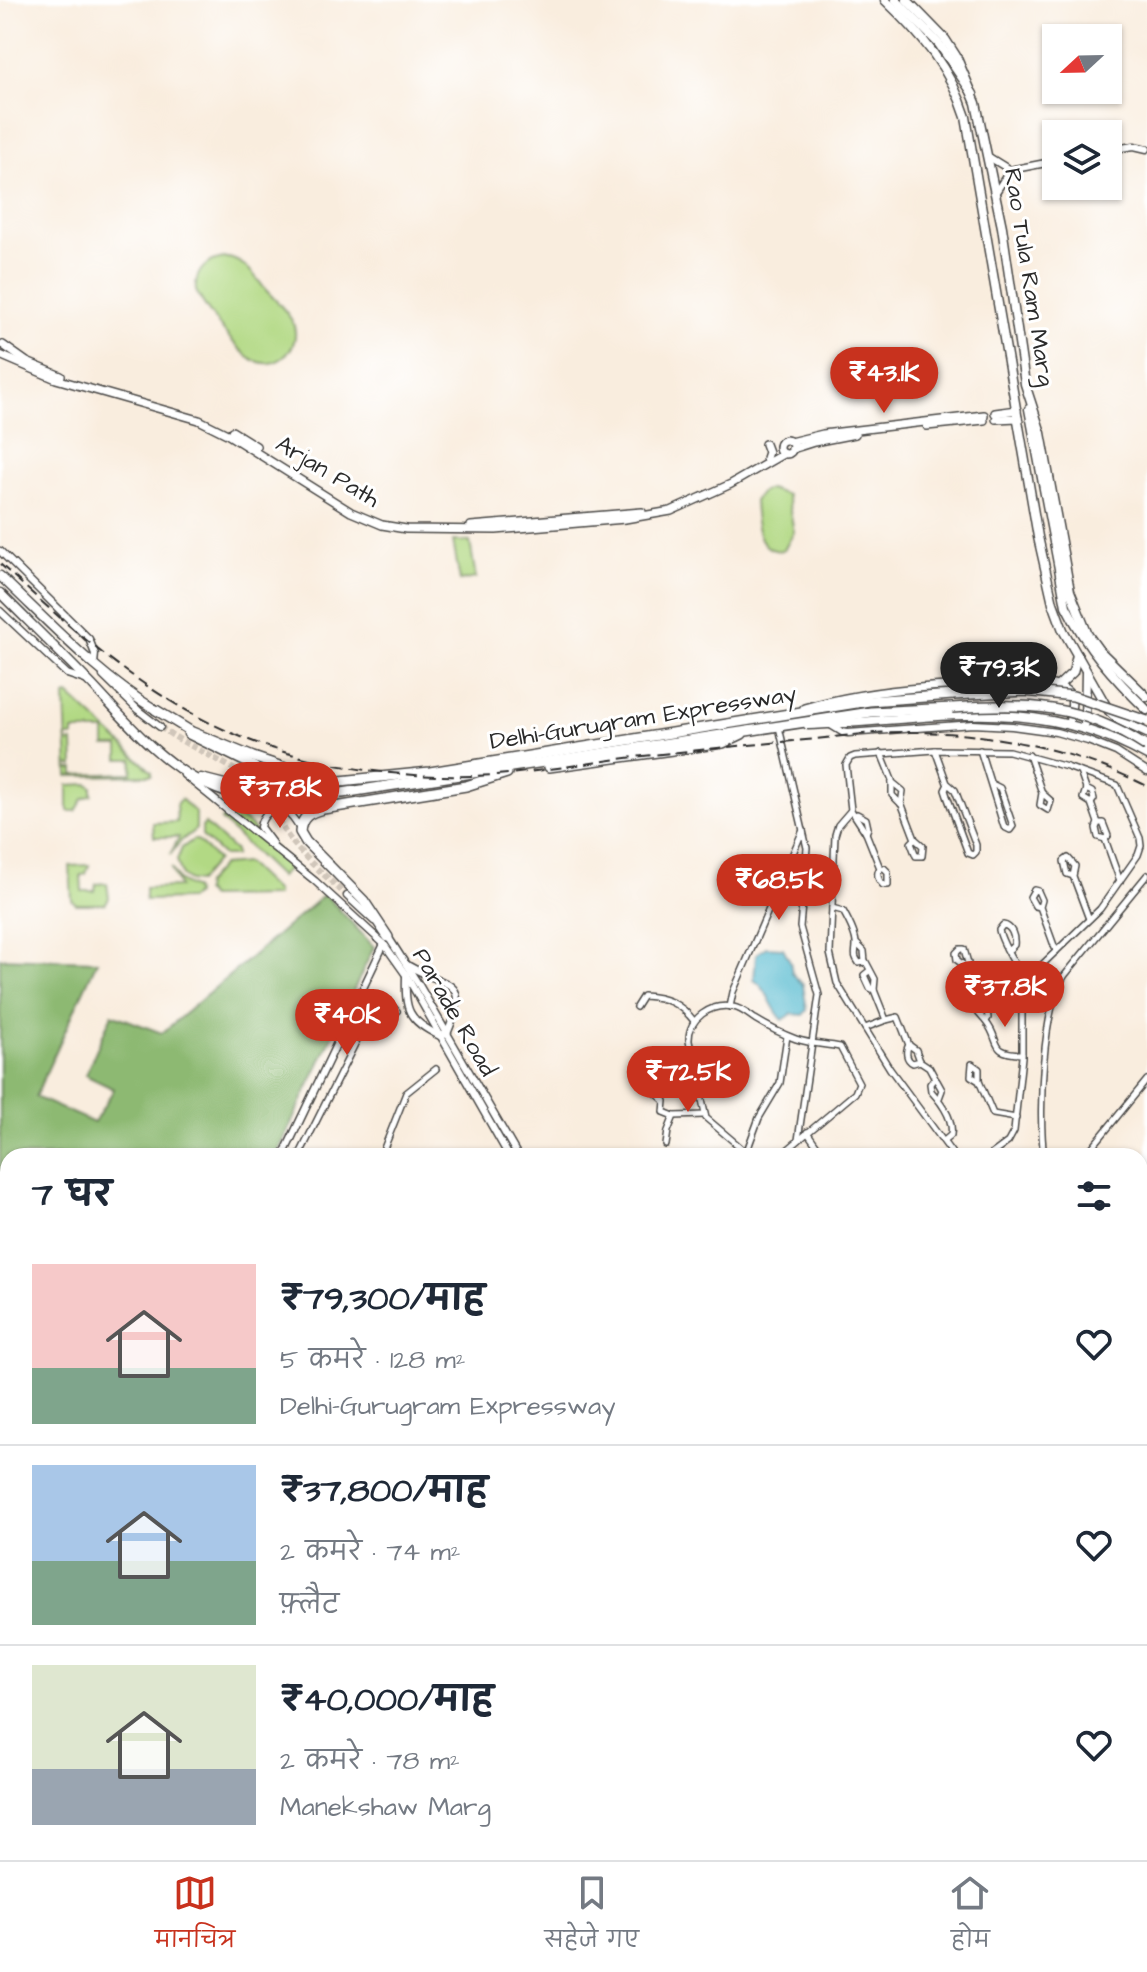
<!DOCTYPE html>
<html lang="hi">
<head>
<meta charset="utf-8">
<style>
  :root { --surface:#fff; --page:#f2f2f3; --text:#1f2937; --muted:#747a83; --line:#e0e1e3; --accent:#c8321e }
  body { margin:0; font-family:"Architects Daughter","Playpen Sans Deva",sans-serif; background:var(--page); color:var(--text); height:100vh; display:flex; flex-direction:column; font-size:30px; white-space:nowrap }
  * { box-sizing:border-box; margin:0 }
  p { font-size:26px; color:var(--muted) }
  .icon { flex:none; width:44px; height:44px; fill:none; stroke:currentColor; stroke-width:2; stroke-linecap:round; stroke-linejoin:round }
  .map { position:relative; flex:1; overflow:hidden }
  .panel { position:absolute; left:0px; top:1148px; width:1148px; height:712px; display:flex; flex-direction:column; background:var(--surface); border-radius:24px 24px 0 0; box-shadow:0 2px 6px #0004 }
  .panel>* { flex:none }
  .needle { width:52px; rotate:248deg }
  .controls { position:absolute; left:1042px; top:24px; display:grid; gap:16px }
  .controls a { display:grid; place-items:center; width:80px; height:80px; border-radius:0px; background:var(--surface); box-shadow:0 2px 6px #0004; font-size:40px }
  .price { position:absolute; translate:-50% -68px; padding:0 18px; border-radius:28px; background:var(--accent); color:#fff; font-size:26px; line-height:52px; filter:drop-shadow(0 2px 4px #0008) }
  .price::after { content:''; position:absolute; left:50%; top:48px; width:24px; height:18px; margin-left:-12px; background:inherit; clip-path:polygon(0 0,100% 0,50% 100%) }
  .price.current { background:#222; color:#fff }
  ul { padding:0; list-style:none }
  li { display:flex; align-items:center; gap:24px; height:200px; padding:0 32px }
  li+li { border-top:2px solid var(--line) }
  li span { display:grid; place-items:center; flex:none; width:224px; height:160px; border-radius:0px; color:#555 }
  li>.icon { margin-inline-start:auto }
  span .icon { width:96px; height:96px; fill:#fffc; stroke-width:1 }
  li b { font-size:34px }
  h2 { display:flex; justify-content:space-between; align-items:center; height:96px; padding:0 32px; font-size:34px }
  .menu { display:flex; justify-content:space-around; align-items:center; height:112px; border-top:2px solid var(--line); background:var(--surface); font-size:22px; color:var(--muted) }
  .menu a { display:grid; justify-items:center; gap:4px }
  .menu .current { color:var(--accent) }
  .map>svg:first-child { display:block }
  .green { fill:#b2d984; stroke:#6e8258; stroke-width:2; fill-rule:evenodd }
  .forest { fill:#8db972; stroke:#5c724e; stroke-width:2 }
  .water { fill:#4fb7cd; stroke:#3d717c; stroke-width:2 }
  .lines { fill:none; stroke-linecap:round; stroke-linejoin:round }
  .tertiary-tunnel { stroke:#d0c6ba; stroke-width:6; stroke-dasharray:6 3; stroke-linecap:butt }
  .minor-casing { stroke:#4a4846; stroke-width:8 }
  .tertiary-casing { stroke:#4a4846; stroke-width:9 }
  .secondary-casing { stroke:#4a4846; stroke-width:10 }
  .primary-casing { stroke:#4a4846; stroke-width:11 }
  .trunk-casing { stroke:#4a4846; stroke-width:11 }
  .motorway-casing { stroke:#4a4846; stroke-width:12 }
  .minor { stroke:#fff; stroke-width:5 }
  .tertiary { stroke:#fff; stroke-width:6 }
  .secondary { stroke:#fff; stroke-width:7 }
  .primary { stroke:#fff; stroke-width:8 }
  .trunk { stroke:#fff; stroke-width:8 }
  .motorway { stroke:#fff; stroke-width:9 }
  .rail { stroke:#2b2b2b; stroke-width:2; stroke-dasharray:12 6; stroke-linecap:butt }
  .motorway-bridge-casing { stroke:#4a4846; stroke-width:12; stroke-linecap:butt }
  .motorway-bridge { stroke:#fff; stroke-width:9 }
  .labels { text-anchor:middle; stroke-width:6; stroke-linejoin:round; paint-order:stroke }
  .street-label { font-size:24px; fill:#2b2b2b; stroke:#fff }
</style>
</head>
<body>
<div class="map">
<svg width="1147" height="1860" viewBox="0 0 1147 1860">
  <rect width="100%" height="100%" fill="#fff"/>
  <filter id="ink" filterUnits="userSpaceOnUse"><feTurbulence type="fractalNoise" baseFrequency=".0125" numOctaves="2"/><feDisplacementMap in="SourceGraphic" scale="16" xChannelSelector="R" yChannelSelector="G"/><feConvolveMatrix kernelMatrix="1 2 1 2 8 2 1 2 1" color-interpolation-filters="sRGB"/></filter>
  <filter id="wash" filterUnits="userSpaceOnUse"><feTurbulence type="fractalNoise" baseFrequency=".006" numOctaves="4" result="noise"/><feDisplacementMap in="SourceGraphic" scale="32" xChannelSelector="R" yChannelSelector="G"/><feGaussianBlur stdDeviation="1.8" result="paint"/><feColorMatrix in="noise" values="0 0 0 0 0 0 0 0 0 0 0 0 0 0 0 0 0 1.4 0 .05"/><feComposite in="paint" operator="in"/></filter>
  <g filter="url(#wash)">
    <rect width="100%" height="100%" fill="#f9edde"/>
    <g class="green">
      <path d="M 229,258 C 247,263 254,275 265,289 C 274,299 288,311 293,323 C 302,344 281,371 256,361 C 239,355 205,308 196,291 C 194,270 209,258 229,258 Z"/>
      <path d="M 769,489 L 787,495 L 794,532 L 784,550 C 757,555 755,521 754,501 L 762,491 Z"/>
      <polygon points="453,541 470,542 476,578 460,581"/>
      <path d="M 69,695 L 152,772 L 152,775 L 68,776 L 65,696 ZM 105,731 L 105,746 L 119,746 L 119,759 L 133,759 L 132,773 L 74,775 L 74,769 L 68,769 L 68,765 L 74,766 L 73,742 L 67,743 L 67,737 L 73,737 L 73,731 Z"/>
      <polygon points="88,784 92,787 92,795 83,799 76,811 68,811 68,785"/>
      <polygon points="181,799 196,813 196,829 180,842 170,855 179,837 154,837 153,823 177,822 176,804"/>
      <polygon points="232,809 289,862 289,867 280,877 221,820"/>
      <polygon points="205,824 235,851 235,856 223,856 202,836 202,827"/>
      <polygon points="193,840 197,840 217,860 198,882 189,881 182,876 177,860 182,848"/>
      <polygon points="246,863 276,892 276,896 210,897 204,892 205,884 222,865"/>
      <polygon points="89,865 86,874 81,875 82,891 95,891 96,884 107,883 109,898 105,904 76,904 72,900 70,866"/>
      <polygon points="171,868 179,881 194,889 195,895 189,899 145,900 145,888 179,887"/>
      <polygon points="1140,1700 1147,1701 1147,1781 1140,1780"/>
    </g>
    <polygon class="forest" points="325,894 374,947 276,1156 8,1156 8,1331 0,1331 0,958 97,961 35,1097 94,1123 114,1089 85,1075 112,1014 162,1033"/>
    <path class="water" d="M 766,947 L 783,948 L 790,961 L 792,973 L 803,985 L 807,1010 L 803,1015 L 792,1014 L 783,1020 C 770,1008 769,989 754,980 L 756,954 Z"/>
  </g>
  <g filter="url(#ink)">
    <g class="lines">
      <path class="tertiary-tunnel" d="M 160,727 C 190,749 229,761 256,786 C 272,801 277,822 290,839 C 306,860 328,878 347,896"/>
      <defs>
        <g id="minor">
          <polyline points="779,727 807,848 800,927 819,995 798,1140"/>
          <polyline points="935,750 947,783 955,790 976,845 976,852 973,855 968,853 947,796 945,790 948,784"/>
          <polyline points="980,750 1004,827 1010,830 1013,826 1000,788 992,784"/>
          <polyline points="881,753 892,780 892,795 902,805 915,839 911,843 916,856 922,856 923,846 915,839"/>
          <polyline points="1029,755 1042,793 1040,805 1048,810 1051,801 1042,793"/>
          <polyline points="1080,772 1086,789 1083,798 1091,803 1098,823 1096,828 1098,837 1105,839"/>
          <polyline points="892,782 903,791 901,804"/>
          <polyline points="1086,789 1092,792 1094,799 1091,803"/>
          <path d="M 851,810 L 866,833 L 880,868 C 876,874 878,880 883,885 L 888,885 L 888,872 L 884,868 L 880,868"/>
          <polyline points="857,814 866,819 868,828 866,833"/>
          <polyline points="1098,823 1103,823 1108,836 1105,839 1120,881"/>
          <polyline points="1073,876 1067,874 1064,861 1068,858 1075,866 1073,876 1089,919"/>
          <polyline points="804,883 833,884"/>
          <polyline points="1040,907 1035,906 1030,897 1034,890 1038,891 1042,900 1040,907 1056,951"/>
          <path d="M 832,908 L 843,911 C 848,920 856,934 856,944 C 856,954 853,955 859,963 L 865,962 L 864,951 L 856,943"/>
          <path d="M 1010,949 L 1014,945 C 1015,937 1012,926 1003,925 L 999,930 C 1002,945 1016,965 1024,980"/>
          <polyline points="965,966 968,963 964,949 960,949 956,953 957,960 965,966 980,1002 987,1009 988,1018 986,1021"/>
          <polyline points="869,971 864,975 870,988 874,990"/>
          <path d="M 980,1002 L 977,1011 C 979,1015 983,1018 986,1022 C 1002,1042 988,1053 1022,1054"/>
          <path d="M 636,1007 L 643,996 C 665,997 680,1003 694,1021"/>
          <polyline points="730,1007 733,992 803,830"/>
          <path d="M 886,1020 L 898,1017 L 909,1045 C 905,1051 906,1060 913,1063 L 920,1061 L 929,1067 L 936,1080"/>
          <polyline points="865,1028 886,1020 874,990 875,979 866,962"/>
          <polyline points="909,1045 916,1050 920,1061"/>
          <path d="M 933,1080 L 930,1084 L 931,1091 C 941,1102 954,1119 951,1135 L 944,1141"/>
          <polyline points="937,1081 942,1090 939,1098"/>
          <polyline points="979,1081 971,1076 972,1064 979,1069 979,1081 993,1114 1016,1118"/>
          <polyline points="657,1094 665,1101 664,1112 674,1116 668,1131 666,1145"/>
          <polyline points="674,1116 705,1115"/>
          <polyline points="807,1132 824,1156"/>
          <path d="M 746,1152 L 706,1118 L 689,1041 C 688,1018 711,1003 733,1007 C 741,1008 749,1015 755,1019 C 768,1027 782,1034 796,1039 C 810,1044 825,1044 840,1047 L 859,1083 L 855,1093 L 780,1156"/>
          <polyline points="299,1156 373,1008 379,1003 389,1003 397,1011"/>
          <polyline points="381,1156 406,1093 436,1069"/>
          <polyline points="745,1156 759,1118 780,1083 787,1036"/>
          <polyline points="954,1156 890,1069 837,983 830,953 835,835 838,825 851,810 846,765 850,758 855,756 935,750 1009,751 1067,767 1117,785 1140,838 1141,846 1138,855 1100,909 1022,984 1022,1057 1014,1131 1008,1142 989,1156"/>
          <path d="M 1044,1156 C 1038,1116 1042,1007 1065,975 L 1147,875"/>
          <polyline points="1085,1156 1147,1080"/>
          <polyline points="1140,1192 1147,1198"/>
          <polyline points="0,1448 8,1448"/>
          <polyline points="0,1569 8,1569"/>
          <polyline points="0,1698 8,1698"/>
          <polyline points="408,1860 409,1852"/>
        </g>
        <g id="tertiary">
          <polyline points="1108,150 1134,146 1147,149"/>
          <polyline points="989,157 1010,170 1056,161"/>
          <polyline points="996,192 1010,170"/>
          <polyline points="0,551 89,639 95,654 94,664"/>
          <polyline points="0,611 67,674 88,681"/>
          <polyline points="103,676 138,710 160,727"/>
          <polyline points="829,724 842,732 848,733 973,724 1012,726 1056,732 1088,741 1116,752 1147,772"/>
          <polyline points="184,775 315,881 384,944 406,975 509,1156"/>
          <path d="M 272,843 L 260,827 C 262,815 273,804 286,812 C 292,815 297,824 300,829"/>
          <polyline points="347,896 374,921"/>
          <polyline points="387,935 419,985 518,1156"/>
          <path d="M 406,975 C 405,1010 407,1020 440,1036 L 447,1034 C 471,977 449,989 409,966"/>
          <polyline points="283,1156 384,944"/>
          <polyline points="0,1756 8,1740"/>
          <polyline points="820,1860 820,1852"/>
          <polyline points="826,1860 826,1852"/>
        </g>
        <g id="secondary">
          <polyline points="3,345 27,362 61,376"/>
          <polyline points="0,355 56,379 199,420 227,434 351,512 382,525 406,529 496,530 625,519 671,511 731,484 783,454"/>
          <polyline points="995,413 1017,410"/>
          <polyline points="996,419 1018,418"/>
          <polyline points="927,426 984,420"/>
          <polyline points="232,431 256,446"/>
          <circle cx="786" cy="447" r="7"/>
          <polyline points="790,442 823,434 984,415"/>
          <polyline points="765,444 768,452 766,458"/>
          <polyline points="792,449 814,442 855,434"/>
          <polyline points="471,526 642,512"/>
          <path d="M 804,708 C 882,685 967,684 1048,684 C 1077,689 1073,699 1069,724"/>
        </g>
        <g id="primary">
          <path d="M 885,0 C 920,33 951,69 966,117 L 1038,537 L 1053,603 L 1063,630 L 1109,711 L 1119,720 L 1147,733"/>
          <polyline points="907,0 945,39 956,56 976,103 1002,227 1025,384 1041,433 1070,591 1088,635 1098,649 1147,697"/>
          <path d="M 1029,409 L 1066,606 C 1087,648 1114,678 1147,710"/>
          <polyline points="1058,686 1073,672 1077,655"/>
          <polyline points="1085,723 1086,672"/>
          <path d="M 808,725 C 931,721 1032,691 1147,756"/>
        </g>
        <g id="trunk">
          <polyline points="896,0 939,44 973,94"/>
          <path d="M 0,576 C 49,622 97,675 156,710"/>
          <path d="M 0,593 C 31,624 62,654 92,685 C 125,720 159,761 203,783 C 226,795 254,800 280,798"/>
          <polyline points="188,734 255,767 260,776 257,785 248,790 201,778"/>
        </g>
        <g id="motorway">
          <polyline points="156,710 192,732 253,757 288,769 340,781 430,772 869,701 953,695"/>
          <polyline points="549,767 723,743 742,734"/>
          <polyline points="280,798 342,793 871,712 952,708"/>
          <path d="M 388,937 L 364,901 L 306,842 L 300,832 C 301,817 310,812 323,809 L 466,786 L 507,773"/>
        </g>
      </defs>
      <use href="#minor" class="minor-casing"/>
      <use href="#tertiary" class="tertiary-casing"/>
      <use href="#secondary" class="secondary-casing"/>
      <use href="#primary" class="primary-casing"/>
      <use href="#trunk" class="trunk-casing"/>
      <use href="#motorway" class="motorway-casing"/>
      <use href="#minor" class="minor"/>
      <use href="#tertiary" class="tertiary"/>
      <use href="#secondary" class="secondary"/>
      <use href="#primary" class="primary"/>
      <use href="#trunk" class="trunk"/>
      <use href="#motorway" class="motorway"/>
      <path class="rail" d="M 0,564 C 76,633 152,703 249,740 C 327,770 413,780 496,775 C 536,772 577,765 618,759 C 676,752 735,746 794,741 C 833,738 872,731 910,732 C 993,732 1073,749 1147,786"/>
      <defs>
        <g id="motorway-bridge">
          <polyline points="953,695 1025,691 1073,696 1147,721"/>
          <path d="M 952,708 C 1030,703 1079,703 1147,747"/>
        </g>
      </defs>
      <use href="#motorway-bridge" class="motorway-bridge-casing"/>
      <use href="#motorway-bridge" class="motorway-bridge"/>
    </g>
  </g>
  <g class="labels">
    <g class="street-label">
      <text transform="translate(1030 277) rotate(81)" y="8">Rao Tula Ram Marg</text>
      <text transform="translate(328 471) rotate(31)" y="8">Arjan Path</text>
      <text transform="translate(643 717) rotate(-9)" y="8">Delhi-Gurugram Expressway</text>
      <text transform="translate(455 1012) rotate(60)" y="8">Parade Road</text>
    </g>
  </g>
</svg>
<div class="controls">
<a><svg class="needle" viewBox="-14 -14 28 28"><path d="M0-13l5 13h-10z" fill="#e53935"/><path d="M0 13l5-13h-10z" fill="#747a83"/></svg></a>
<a><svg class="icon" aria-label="layers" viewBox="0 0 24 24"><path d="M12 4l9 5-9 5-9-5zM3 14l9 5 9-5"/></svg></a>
</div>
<b class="price" style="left:884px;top:415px">₹43.1K</b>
<b class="price current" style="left:999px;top:710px">₹79.3K</b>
<b class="price" style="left:280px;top:830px">₹37.8K</b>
<b class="price" style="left:779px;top:922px">₹68.5K</b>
<b class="price" style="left:1005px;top:1029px">₹37.8K</b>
<b class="price" style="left:347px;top:1057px">₹40K</b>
<b class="price" style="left:688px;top:1114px">₹72.5K</b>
<section class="panel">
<h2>7 घर<svg class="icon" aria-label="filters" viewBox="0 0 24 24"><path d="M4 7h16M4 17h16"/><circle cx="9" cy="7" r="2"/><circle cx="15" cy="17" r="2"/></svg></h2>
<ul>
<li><span style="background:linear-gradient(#f6c9c9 65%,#7fa58c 0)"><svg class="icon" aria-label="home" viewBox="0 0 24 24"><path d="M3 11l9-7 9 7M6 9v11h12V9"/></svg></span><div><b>₹79,300/माह</b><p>5 कमरे · 128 m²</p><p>Delhi-Gurugram Expressway</p></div><svg class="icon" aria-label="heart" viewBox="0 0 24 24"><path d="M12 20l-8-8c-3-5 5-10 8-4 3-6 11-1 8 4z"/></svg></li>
<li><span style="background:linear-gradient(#a9c7e8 60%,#7fa58c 0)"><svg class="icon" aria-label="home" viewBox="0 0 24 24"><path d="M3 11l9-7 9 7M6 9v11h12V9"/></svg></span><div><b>₹37,800/माह</b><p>2 कमरे · 74 m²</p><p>फ़्लैट</p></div><svg class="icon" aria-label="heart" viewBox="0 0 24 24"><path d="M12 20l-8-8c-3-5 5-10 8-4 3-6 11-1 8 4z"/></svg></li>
<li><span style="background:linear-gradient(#dfe7d0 65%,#9aa5b1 0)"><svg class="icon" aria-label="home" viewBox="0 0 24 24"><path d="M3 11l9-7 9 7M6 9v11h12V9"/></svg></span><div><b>₹40,000/माह</b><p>2 कमरे · 78 m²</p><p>Manekshaw Marg</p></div><svg class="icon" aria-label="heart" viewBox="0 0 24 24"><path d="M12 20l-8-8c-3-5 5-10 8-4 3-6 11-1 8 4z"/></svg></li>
</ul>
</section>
</div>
<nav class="menu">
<a class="current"><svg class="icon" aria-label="map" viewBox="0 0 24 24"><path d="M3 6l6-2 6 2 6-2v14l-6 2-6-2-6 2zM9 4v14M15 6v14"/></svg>मानचित्र</a>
<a><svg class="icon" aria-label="saved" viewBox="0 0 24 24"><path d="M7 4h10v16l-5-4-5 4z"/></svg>सहेजे गए</a>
<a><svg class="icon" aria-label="home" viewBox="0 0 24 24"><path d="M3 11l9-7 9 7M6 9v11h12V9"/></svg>होम</a>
</nav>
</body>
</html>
